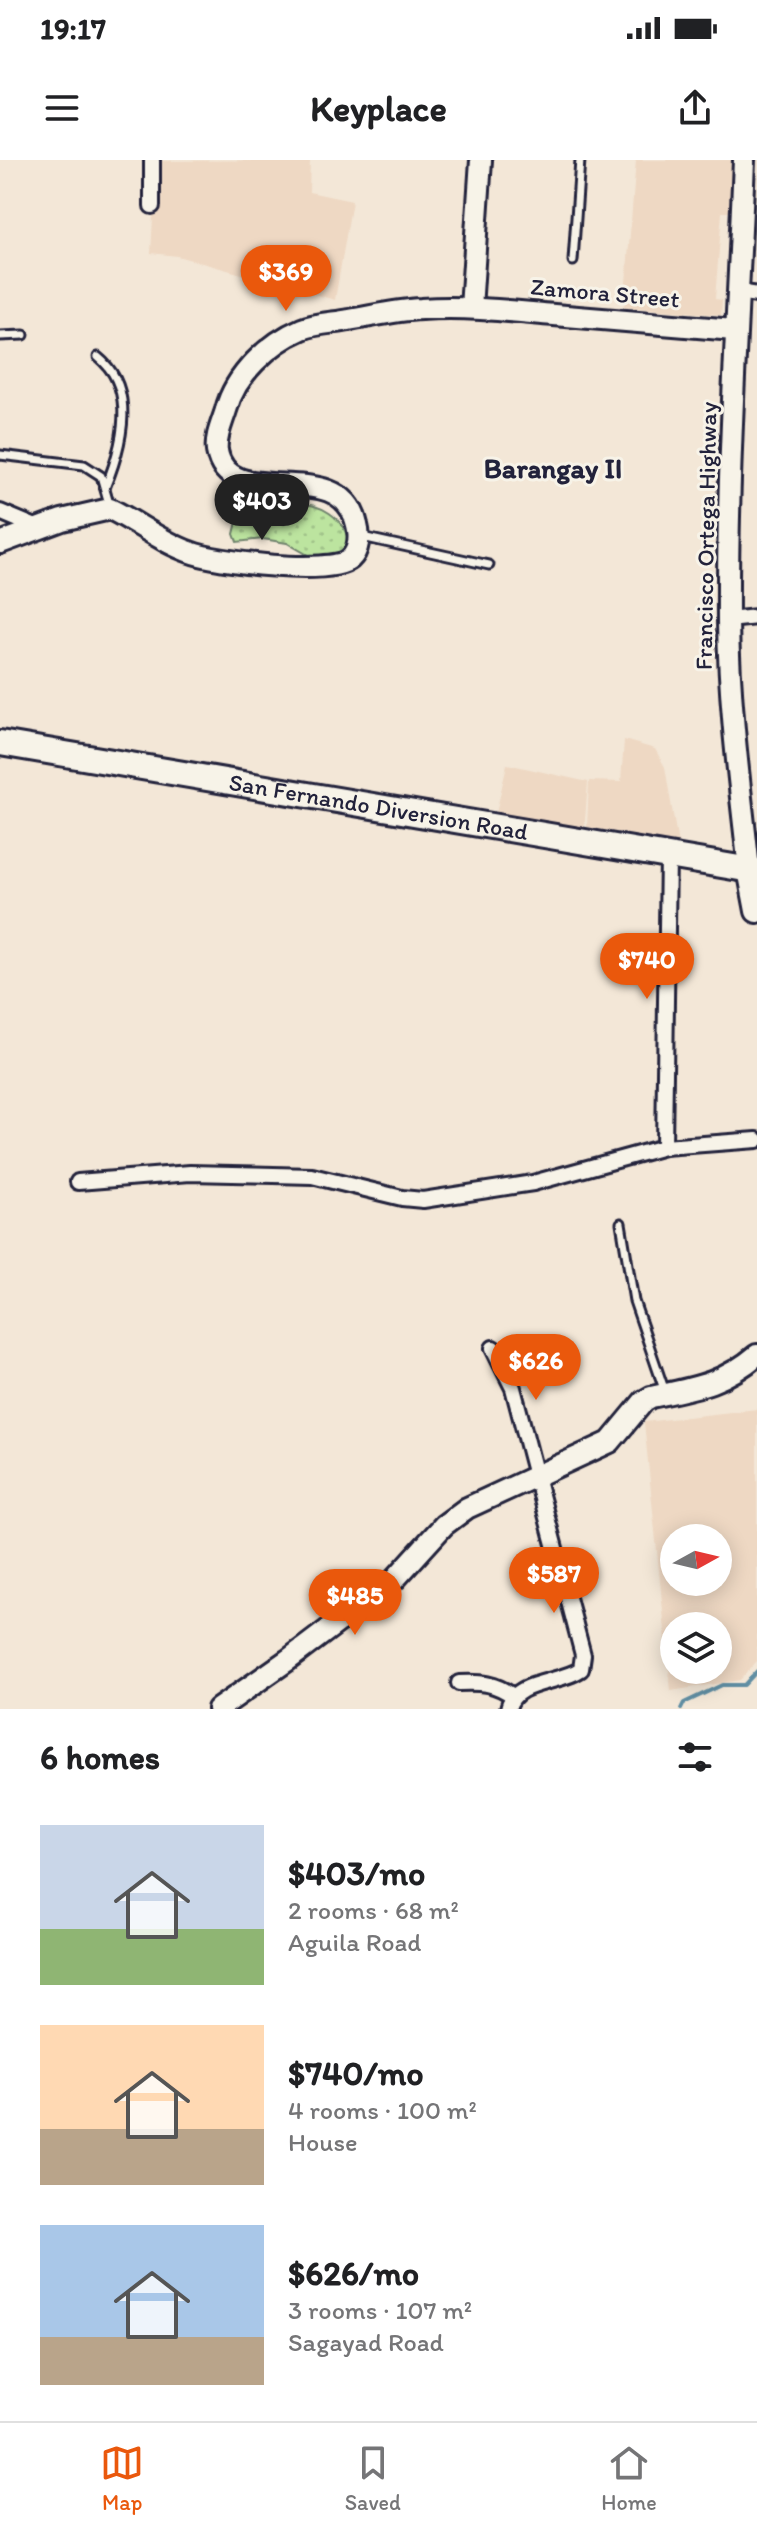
<!DOCTYPE html>
<html lang="en">
<head>
<meta charset="utf-8">
<style>
  :root { --surface:#fff; --page:#f6f6f6; --text:#202124; --muted:#757577; --line:#e0e0e0; --accent:#ea580c }
  body { margin:0; font-family:Itim,sans-serif; background:var(--page); color:var(--text); height:100vh; display:flex; flex-direction:column; font-size:30px; white-space:nowrap }
  * { box-sizing:border-box; margin:0 }
  p { font-size:26px; color:var(--muted) }
  .icon { flex:none; width:44px; height:44px; fill:none; stroke:currentColor; stroke-width:2; stroke-linecap:round; stroke-linejoin:round }
  .map { position:relative; height:1549px; overflow:hidden }
  .sheet { display:flex; flex-direction:column; background:var(--surface); flex:1 }
  .sheet>* { flex:none }
  .needle { width:52px; rotate:82deg }
  .buttons { position:absolute; left:660px; top:1364px; display:grid; gap:16px }
  .buttons a { display:grid; place-items:center; width:72px; height:72px; border-radius:50%; background:var(--surface); box-shadow:0 4px 20px #0003; font-size:40px }
  .price { position:absolute; translate:-50% -68px; padding:0 18px; border-radius:28px; background:var(--accent); color:#fff; font-size:26px; line-height:52px; filter:drop-shadow(0 2px 4px #0008) }
  .price::after { content:''; position:absolute; left:50%; top:48px; width:24px; height:18px; margin-left:-12px; background:inherit; clip-path:polygon(0 0,100% 0,50% 100%) }
  .price.selected { background:#222; color:#fff }
  ul { padding:0; list-style:none }
  li { display:flex; align-items:center; gap:24px; height:200px; padding:0 40px }
  li span { display:grid; place-items:center; flex:none; width:224px; height:160px; border-radius:0px; color:#555 }
  li>.icon { margin-inline-start:auto }
  span .icon { width:96px; height:96px; fill:#fffc; stroke-width:1 }
  li b { font-size:34px }
  h2 { display:flex; justify-content:space-between; align-items:center; height:96px; padding:0 40px; font-size:34px }
  .status { display:flex; justify-content:space-between; align-items:center; height:56px; padding:0 40px; background:var(--surface); direction:ltr }
  .status svg { height:22px; fill:currentColor }
  header { display:flex; justify-content:space-between; align-items:center; height:104px; padding:0 40px; background:var(--surface); font-size:36px; font-weight:700 }
  .tabs { display:flex; justify-content:space-around; align-items:center; height:112px; border-top:2px solid var(--line); background:var(--surface); font-size:22px; color:var(--muted) }
  .tabs a { display:grid; justify-items:center; gap:4px }
  .tabs .selected { color:var(--accent) }
  .map>svg:first-child { display:block }
  .built { fill:#eed8c3; fill-rule:evenodd }
  .park { fill:url(#park-dots); stroke:#6f836d; stroke-width:2 }
  .lines { fill:none; stroke-linecap:round; stroke-linejoin:round }
  .stream { stroke:#608ea3; stroke-width:4 }
  .lane-casing { stroke:#22223b; stroke-width:13 }
  .street-casing { stroke:#22223b; stroke-width:20 }
  .secondary-casing { stroke:#22223b; stroke-width:26 }
  .primary-casing { stroke:#22223b; stroke-width:28 }
  .highway-casing { stroke:#22223b; stroke-width:30 }
  .lane { stroke:#f7f3e8; stroke-width:7 }
  .street { stroke:#f7f3e8; stroke-width:14 }
  .secondary { stroke:#f7f3e8; stroke-width:20 }
  .primary { stroke:#f7f3e8; stroke-width:22 }
  .highway { stroke:#f7f3e8; stroke-width:24 }
  .labels { text-anchor:middle; stroke-width:6; stroke-linejoin:round; paint-order:stroke }
  .street-label { font-size:24px; fill:#22223b; stroke:#f7f3e8 }
  .quarter-label { font-size:28px; font-weight:bold; fill:#22223b; stroke:#f7f3e8 }
</style>
</head>
<body>
<div class="status"><b>19:17</b><svg viewBox="0 0 49 12"><path d="M0 12V9h3v3zM5 12V6h3v6zM10 12V3h3v9zM15 12V0h3v12zM26 1h20v11H26zM47 4h2v5h-2z"/></svg></div>
<header><svg class="icon" aria-label="menu" viewBox="0 0 24 24"><path d="M4 6h16M4 12h16M4 18h16"/></svg>Keyplace<svg class="icon" aria-label="share" viewBox="0 0 24 24"><path d="M12 15V3M7 8l5-5 5 5M5 13v7h14v-7"/></svg></header>
<div class="map">
<svg width="757" height="1549" viewBox="0 0 757 1549">
  <defs>
    <pattern id="park-dots" width="8" height="8" patternUnits="userSpaceOnUse" patternTransform="scale(2)"><rect width="8" height="8" fill="#bce49f"/><path d="M2 2h.1M6 6h.1" fill="none" stroke="#a1c38a" stroke-width="1.8" stroke-linecap="round"/></pattern>
  </defs>
  <rect width="100%" height="100%" fill="#f3e7d7"/>
  <filter id="ink" filterUnits="userSpaceOnUse"><feTurbulence type="fractalNoise" baseFrequency=".0125" numOctaves="2"/><feDisplacementMap in="SourceGraphic" scale="16" xChannelSelector="R" yChannelSelector="G"/><feConvolveMatrix kernelMatrix="1 2 1 2 8 2 1 2 1" color-interpolation-filters="sRGB"/></filter>
  <g filter="url(#ink)">
    <g class="built">
      <polygon points="310,0 309,32 352,41 335,140 177,96 151,93 156,1"/>
      <polygon points="636,0 735,0 731,52 722,52 715,139 722,140 721,155 624,147"/>
      <polygon points="624,580 655,589 665,607 678,684 587,667 589,621 621,622"/>
      <polygon points="507,604 588,622 584,673 495,658"/>
      <path d="M 757,1249 L 757,1501 L 740,1520 L 671,1531 L 644,1262 ZM 674,1378 L 718,1378 L 718,1422 L 674,1422 ZM 674,1466 L 718,1466 L 718,1510 L 674,1510 Z"/>
    </g>
    <path class="park" d="M 290,343 C 320,342 345,356 350,387 L 345,395 L 315,399 L 287,383 L 263,379 L 237,382 L 234,374 L 238,358 Z"/>
    <g class="lines">
      <polyline class="stream" points="681,1549 684,1543 722,1525 744,1525 757,1511"/>
      <defs>
        <g id="lane">
          <polyline points="573,101 580,0"/>
          <polyline points="0,176 24,175"/>
          <path d="M 98,197 C 138,229 122,287 105,328"/>
          <polyline points="0,295 84,305 101,316 110,347"/>
          <polyline points="362,377 489,405"/>
          <polyline points="621,1063 634,1141 665,1232"/>
        </g>
        <g id="street">
          <polyline points="152,0 152,46"/>
          <polyline points="738,132 757,135"/>
          <polyline points="0,352 38,368"/>
          <polyline points="728,460 757,457"/>
          <polyline points="664,987 668,696"/>
          <polyline points="78,1022 190,1013 312,1016 402,1038 423,1040 533,1023 664,987 757,980"/>
          <path d="M 493,1188 L 513,1228 L 583,1495 L 581,1509 C 560,1524 513,1520 508,1549"/>
          <path d="M 459,1523 C 481,1522 495,1523 513,1536"/>
        </g>
        <g id="secondary">
          <path d="M 744,0 C 738,154 727,307 728,461 C 729,544 740,627 749,709"/>
          <polyline points="471,148 481,0"/>
          <path d="M 0,383 L 62,360 L 110,349 C 137,362 161,382 190,392 C 215,402 331,416 350,399 C 359,391 360,376 357,365 C 341,291 228,356 217,291 C 215,277 222,263 226,250 C 235,215 269,183 302,169 C 316,163 335,163 349,160 C 373,156 397,150 421,149 C 465,146 510,151 554,155 C 614,160 674,165 734,170"/>
          <path d="M 218,1549 L 288,1500 L 395,1419 L 444,1365 L 467,1348 L 610,1282 L 644,1241 L 651,1237 C 694,1228 723,1224 757,1195"/>
        </g>
        <polyline id="primary" points="749,709 757,751"/>
        <g id="highway">
          <path id="s1" d="M 0,583 L 757,711"/>
        </g>
      </defs>
      <use href="#lane" class="lane-casing"/>
      <use href="#street" class="street-casing"/>
      <use href="#secondary" class="secondary-casing"/>
      <use href="#primary" class="primary-casing"/>
      <use href="#highway" class="highway-casing"/>
      <use href="#lane" class="lane"/>
      <use href="#street" class="street"/>
      <use href="#secondary" class="secondary"/>
      <use href="#primary" class="primary"/>
      <use href="#highway" class="highway"/>
    </g>
  </g>
  <g class="labels">
    <g class="street-label">
      <text transform="translate(605 133) rotate(5)" y="8">Zamora Street</text>
      <text transform="translate(706 376) rotate(-89)" y="8">Francisco Ortega Highway</text>
      <text dy="8" stroke="none"><textPath href="#s1" startOffset="384">San Fernando Diversion Road</textPath></text>
    </g>
    <g class="quarter-label">
      <text x="553" y="318">Barangay II</text>
    </g>
  </g>
</svg>
<div class="buttons">
<a><svg class="needle" viewBox="-14 -14 28 28"><path d="M0-13l5 13h-10z" fill="#e53935"/><path d="M0 13l5-13h-10z" fill="#757577"/></svg></a>
<a><svg class="icon" aria-label="layers" viewBox="0 0 24 24"><path d="M12 4l9 5-9 5-9-5zM3 14l9 5 9-5"/></svg></a>
</div>
<b class="price" style="left:286px;top:153px">$369</b>
<b class="price selected" style="left:262px;top:382px">$403</b>
<b class="price" style="left:647px;top:841px">$740</b>
<b class="price" style="left:536px;top:1242px">$626</b>
<b class="price" style="left:554px;top:1455px">$587</b>
<b class="price" style="left:355px;top:1477px">$485</b>
</div>
<section class="sheet">
<h2>6 homes<svg class="icon" aria-label="filters" viewBox="0 0 24 24"><path d="M4 7h16M4 17h16"/><circle cx="9" cy="7" r="2"/><circle cx="15" cy="17" r="2"/></svg></h2>
<ul>
<li><span style="background:linear-gradient(#c9d6e8 65%,#8fb573 0)"><svg class="icon" aria-label="home" viewBox="0 0 24 24"><path d="M3 11l9-7 9 7M6 9v11h12V9"/></svg></span><div><b>$403/mo</b><p>2 rooms · 68 m²</p><p>Aguila Road</p></div></li>
<li><span style="background:linear-gradient(#ffd9b3 65%,#b9a48a 0)"><svg class="icon" aria-label="home" viewBox="0 0 24 24"><path d="M3 11l9-7 9 7M6 9v11h12V9"/></svg></span><div><b>$740/mo</b><p>4 rooms · 100 m²</p><p>House</p></div></li>
<li><span style="background:linear-gradient(#a9c7e8 70%,#b9a48a 0)"><svg class="icon" aria-label="home" viewBox="0 0 24 24"><path d="M3 11l9-7 9 7M6 9v11h12V9"/></svg></span><div><b>$626/mo</b><p>3 rooms · 107 m²</p><p>Sagayad Road</p></div></li>
</ul>
</section>
<nav class="tabs">
<a class="selected"><svg class="icon" aria-label="map" viewBox="0 0 24 24"><path d="M3 6l6-2 6 2 6-2v14l-6 2-6-2-6 2zM9 4v14M15 6v14"/></svg>Map</a>
<a><svg class="icon" aria-label="saved" viewBox="0 0 24 24"><path d="M7 4h10v16l-5-4-5 4z"/></svg>Saved</a>
<a><svg class="icon" aria-label="home" viewBox="0 0 24 24"><path d="M3 11l9-7 9 7M6 9v11h12V9"/></svg>Home</a>
</nav>
</body>
</html>
